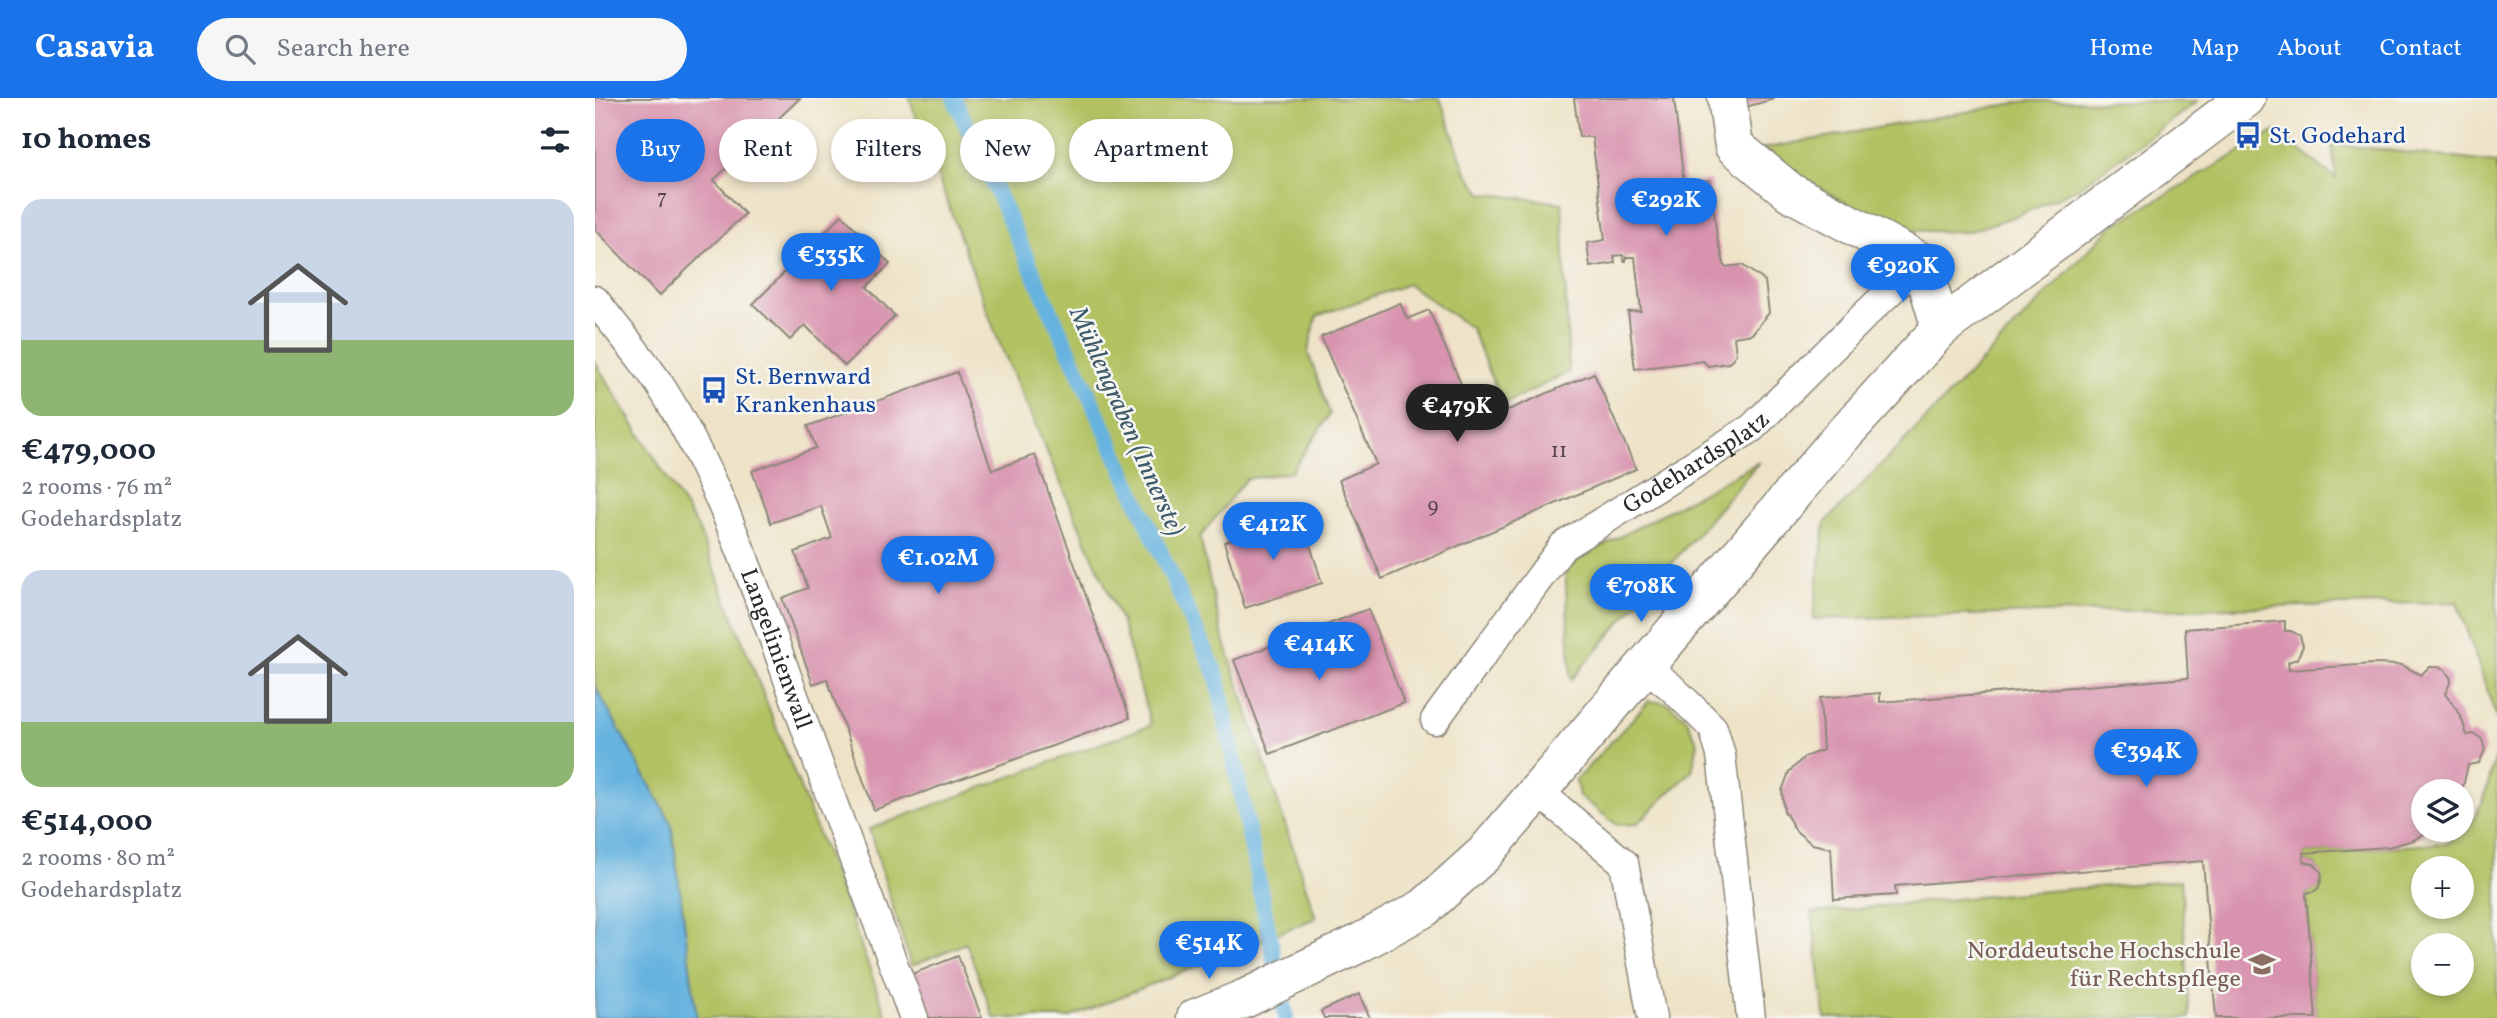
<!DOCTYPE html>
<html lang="en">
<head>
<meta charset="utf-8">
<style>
  :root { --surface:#fff; --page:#f6f6f7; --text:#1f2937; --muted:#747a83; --accent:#1a73e8 }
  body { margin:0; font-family:Vollkorn,serif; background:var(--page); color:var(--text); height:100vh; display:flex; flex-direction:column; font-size:26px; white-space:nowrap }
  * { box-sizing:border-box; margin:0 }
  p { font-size:23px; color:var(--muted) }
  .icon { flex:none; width:38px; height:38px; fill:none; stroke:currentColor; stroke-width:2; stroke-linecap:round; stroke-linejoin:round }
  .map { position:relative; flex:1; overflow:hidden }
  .drawer { display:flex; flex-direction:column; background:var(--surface); width:595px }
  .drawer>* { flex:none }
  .banner { position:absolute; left:21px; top:21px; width:665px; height:63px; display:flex; gap:14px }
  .fabs { position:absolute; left:1816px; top:681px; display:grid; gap:14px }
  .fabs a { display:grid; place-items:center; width:63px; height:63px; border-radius:50%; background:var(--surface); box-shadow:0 4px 10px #0003; font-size:35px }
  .price { position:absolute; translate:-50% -60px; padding:0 16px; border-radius:24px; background:var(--accent); color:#fff; font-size:23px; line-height:46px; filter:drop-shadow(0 2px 4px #0008) }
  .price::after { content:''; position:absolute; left:50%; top:42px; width:21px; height:16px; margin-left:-10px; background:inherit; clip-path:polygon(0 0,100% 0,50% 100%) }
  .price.selected { background:#222; color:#fff }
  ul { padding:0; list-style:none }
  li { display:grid; align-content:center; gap:14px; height:371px; padding:0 21px }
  li span { display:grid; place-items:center; height:217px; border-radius:21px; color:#555 }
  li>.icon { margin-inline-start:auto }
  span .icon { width:126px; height:126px; fill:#fffc; stroke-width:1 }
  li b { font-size:30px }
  h2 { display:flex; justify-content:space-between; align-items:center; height:84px; padding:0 21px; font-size:30px }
  .pill { padding:0 24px; border-radius:32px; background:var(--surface); box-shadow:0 4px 10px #0003; font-size:24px; line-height:63px }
  .pill.selected { background:var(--accent); color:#fff }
  header { display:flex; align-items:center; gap:42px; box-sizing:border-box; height:98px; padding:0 35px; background:var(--accent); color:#fff }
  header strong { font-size:33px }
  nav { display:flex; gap:38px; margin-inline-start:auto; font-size:24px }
  .search { width:490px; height:63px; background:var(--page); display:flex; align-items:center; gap:18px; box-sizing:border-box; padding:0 24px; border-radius:38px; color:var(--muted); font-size:26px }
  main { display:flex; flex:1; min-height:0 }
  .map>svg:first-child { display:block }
  .green { fill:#b2c264; stroke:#6e7648; stroke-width:2; fill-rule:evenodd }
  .water { fill:#66b3df; stroke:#486f85; stroke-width:2 }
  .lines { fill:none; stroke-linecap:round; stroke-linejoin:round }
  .stream { stroke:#66b3df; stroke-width:16 }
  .building { fill:#d893ae }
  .service-casing { stroke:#8c8779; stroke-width:31 }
  .minor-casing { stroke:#8c8779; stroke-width:41 }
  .service { stroke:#fff; stroke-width:28 }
  .minor { stroke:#fff; stroke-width:38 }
  .labels { text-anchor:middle; stroke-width:5; stroke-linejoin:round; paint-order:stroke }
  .number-label { font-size:21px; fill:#56454c }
  .transit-label { font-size:24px; fill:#164399; stroke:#f6f6f2; text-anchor:start }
  .street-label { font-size:24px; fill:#2b2b2b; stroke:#f6f6f2 }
  .education-label { font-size:24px; fill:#785e54; stroke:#f6f6f2; text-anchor:end }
  .water-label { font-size:26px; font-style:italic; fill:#405b6a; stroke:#f6f6f2 }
</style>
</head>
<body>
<header>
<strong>Casavia</strong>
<div class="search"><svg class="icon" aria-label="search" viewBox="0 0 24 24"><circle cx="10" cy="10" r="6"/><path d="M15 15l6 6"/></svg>Search here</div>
<nav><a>Home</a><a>Map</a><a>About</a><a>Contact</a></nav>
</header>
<main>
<section class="drawer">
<h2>10 homes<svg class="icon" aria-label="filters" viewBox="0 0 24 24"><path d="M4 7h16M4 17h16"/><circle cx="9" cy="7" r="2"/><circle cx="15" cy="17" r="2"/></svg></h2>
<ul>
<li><span style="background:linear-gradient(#c9d6e8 65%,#8fb573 0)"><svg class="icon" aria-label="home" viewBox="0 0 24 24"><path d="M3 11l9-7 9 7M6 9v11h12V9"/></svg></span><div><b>€479,000</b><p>2 rooms · 76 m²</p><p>Godehardsplatz</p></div></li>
<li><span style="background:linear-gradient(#c9d6e8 70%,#8fb573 0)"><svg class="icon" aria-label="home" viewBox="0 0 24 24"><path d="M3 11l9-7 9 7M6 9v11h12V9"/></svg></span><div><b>€514,000</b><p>2 rooms · 80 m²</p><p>Godehardsplatz</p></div></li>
</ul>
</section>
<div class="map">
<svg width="1902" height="920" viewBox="0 0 1902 920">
  <rect width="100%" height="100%" fill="#f6f6f2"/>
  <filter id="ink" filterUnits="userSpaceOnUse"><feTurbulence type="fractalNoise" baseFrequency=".0143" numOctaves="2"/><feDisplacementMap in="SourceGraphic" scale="14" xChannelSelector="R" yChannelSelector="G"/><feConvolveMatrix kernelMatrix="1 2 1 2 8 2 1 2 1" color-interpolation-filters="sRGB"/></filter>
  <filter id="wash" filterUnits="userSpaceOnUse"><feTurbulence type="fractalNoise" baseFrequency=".00686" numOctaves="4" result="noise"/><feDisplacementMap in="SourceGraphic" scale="28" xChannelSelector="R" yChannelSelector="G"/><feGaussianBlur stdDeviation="1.57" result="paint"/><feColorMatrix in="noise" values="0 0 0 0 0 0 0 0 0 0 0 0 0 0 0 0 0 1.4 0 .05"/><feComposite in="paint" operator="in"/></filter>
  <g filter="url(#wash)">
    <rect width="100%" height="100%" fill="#eee3c7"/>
    <g class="green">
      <polygon points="314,0 845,0 871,74 887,95 967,105 974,274 908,307 876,230 813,186 722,218 713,254 735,316 696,374 651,381 605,439 626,533 721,820 473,920 399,920 371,845 316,868 274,731 556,627 527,525 403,242"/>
      <polygon points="1432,3 1602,4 1483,90 1427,116 1372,134 1297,132 1160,52"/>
      <polygon points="1681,33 1741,81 1737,46 1902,65 1902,621 1862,504 1218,521 1230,425 1517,128"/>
      <polygon points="0,264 103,430 255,817 292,920 0,920"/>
      <polygon points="1164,364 976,582 970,468"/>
      <polygon points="1054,603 1072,605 1091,620 1103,645 1097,673 1042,726 1022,727 984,698 981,682"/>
      <path d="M 1902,655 L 1902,920 L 1721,920 L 1711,795 C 1728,793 1731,777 1719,766 L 1709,764 L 1708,755 L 1853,745 L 1873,732 L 1888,703 ZM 1829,770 L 1867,770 L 1867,808 L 1829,808 ZM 1829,847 L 1867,847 L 1867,886 L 1829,886 Z"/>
      <polygon points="1586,782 1595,920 1230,920 1217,815 1402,797"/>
    </g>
    <polygon class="water" points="0,588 76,725 102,920 0,920"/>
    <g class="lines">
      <polyline class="stream" points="359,0 622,578 691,920"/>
    </g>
    <g id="blocks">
      <g class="building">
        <polygon points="0,0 205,0 119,82 150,116 64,198 0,131"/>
        <polygon points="979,0 1079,0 1089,86 1115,82 1122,139 1130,169 1147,167 1170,183 1174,215 1157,236 1139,239 1141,256 1134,265 1113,268 1108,263 1040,271 1033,214 1046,213 1040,159 1031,159 1031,163 1029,163 1028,157 1019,158 1020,165 995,169 992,145 1010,142 997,39 984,39"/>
        <polygon points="1145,0 1179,0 1179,1 1147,10"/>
        <polygon points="247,117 295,166 272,189 300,218 250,268 210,227 195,242 158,206"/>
        <polygon points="805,205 812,221 834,212 883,325 999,275 1041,371 787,481 744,382 781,366 726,239"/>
        <polygon points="362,274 397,372 440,357 535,620 279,712 232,581 218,586 187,500 213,490 200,454 237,440 226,408 176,425 157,373 221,350 213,328"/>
        <polygon points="706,418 727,485 650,510 629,444"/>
        <polygon points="773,511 809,605 675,656 639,562"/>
        <polygon points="1690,523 1690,533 1696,533 1705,538 1708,548 1702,561 1693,564 1694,572 1778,566 1807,567 1826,577 1834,569 1844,569 1849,571 1855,579 1856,583 1850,596 1865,616 1872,637 1879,636 1887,641 1890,652 1884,665 1873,667 1867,693 1829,693 1829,732 1834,732 1819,742 1793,749 1708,755 1709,764 1719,766 1726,774 1727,779 1724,789 1720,793 1711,795 1721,920 1621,920 1608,763 1300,788 1301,797 1239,801 1236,750 1217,746 1201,733 1189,713 1187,693 1194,674 1209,659 1228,652 1225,600 1285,595 1285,604 1593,580 1590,531"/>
        <polygon points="363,858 387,920 334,920 317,876"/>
        <polygon points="764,896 775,920 729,920 726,913"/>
      </g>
    </g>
  </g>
  <g filter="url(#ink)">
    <use href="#blocks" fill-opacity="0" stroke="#8c8779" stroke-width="2"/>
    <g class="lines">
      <defs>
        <g id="service">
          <path id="s1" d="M 0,202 C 23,233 50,262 70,295 C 130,394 165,504 204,612 C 241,715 280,818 319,920"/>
          <polyline points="1050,568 1076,589 1118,630 1126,657 1156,920"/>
          <path id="s2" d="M 840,622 L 968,448 L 1157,330 L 1271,216 L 1326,164"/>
          <polyline points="944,694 1029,765 1057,920"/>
        </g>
        <g id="minor">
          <polyline points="1132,0 1139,48 1195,94 1326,164 1346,230"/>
          <polyline points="601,920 649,901 763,846 829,810 889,756 1246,339 1346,230 1651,0"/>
        </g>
      </defs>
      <use href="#service" class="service-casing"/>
      <use href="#minor" class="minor-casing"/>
      <use href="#service" class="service"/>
      <use href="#minor" class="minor"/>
    </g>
  </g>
  <defs>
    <symbol id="bus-bare" viewBox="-9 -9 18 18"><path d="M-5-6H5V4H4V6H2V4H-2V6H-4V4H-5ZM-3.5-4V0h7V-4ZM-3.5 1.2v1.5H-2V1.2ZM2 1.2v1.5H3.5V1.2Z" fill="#1a4fb4" stroke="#f6f6f2" stroke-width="2.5" paint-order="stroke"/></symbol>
    <symbol id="university-bare" viewBox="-9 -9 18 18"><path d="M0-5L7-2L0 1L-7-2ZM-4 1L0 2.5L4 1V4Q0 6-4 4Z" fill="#8d6e63" stroke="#f6f6f2" stroke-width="2.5" paint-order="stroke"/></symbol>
  </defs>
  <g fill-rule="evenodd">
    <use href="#bus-bare" x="1634" y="18" width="38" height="38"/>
    <use href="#bus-bare" x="100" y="273" width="38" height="38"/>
    <use href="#university-bare" x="1648" y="847" width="38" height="38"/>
  </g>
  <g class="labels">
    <g class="number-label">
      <text x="67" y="106">7</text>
      <text x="964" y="359">11</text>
      <text x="838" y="414">9</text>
    </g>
    <g class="transit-label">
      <text x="1674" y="45">St. Godehard</text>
      <text x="140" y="286">St. Bernward<tspan x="140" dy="28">Krankenhaus</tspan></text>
    </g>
    <g class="street-label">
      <text dy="8" stroke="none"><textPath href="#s2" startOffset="373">Godehardsplatz</textPath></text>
      <text dy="8" stroke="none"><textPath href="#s1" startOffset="396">Langelinienwall</textPath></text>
    </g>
    <g class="education-label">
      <text x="1646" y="860">Norddeutsche Hochschule<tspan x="1646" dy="28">für Rechtspflege</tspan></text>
    </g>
    <g class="water-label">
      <text transform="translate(533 323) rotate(66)" y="9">Mühlengraben (Innerste)</text>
    </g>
  </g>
</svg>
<div class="fabs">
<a><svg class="icon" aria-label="layers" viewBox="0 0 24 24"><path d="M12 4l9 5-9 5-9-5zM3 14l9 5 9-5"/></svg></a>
<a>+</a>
<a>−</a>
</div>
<b class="price" style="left:1071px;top:140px">€292K</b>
<b class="price" style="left:236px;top:195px">€535K</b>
<b class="price" style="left:1308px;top:206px">€920K</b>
<b class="price selected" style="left:862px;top:346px">€479K</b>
<b class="price" style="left:678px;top:464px">€412K</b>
<b class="price" style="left:343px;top:498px">€1.02M</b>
<b class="price" style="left:1046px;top:526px">€708K</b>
<b class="price" style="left:724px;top:584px">€414K</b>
<b class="price" style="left:1551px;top:691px">€394K</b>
<b class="price" style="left:614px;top:883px">€514K</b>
<div class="banner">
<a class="pill selected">Buy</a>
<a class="pill">Rent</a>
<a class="pill">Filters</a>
<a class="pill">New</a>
<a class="pill">Apartment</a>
</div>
</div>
</main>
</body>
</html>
